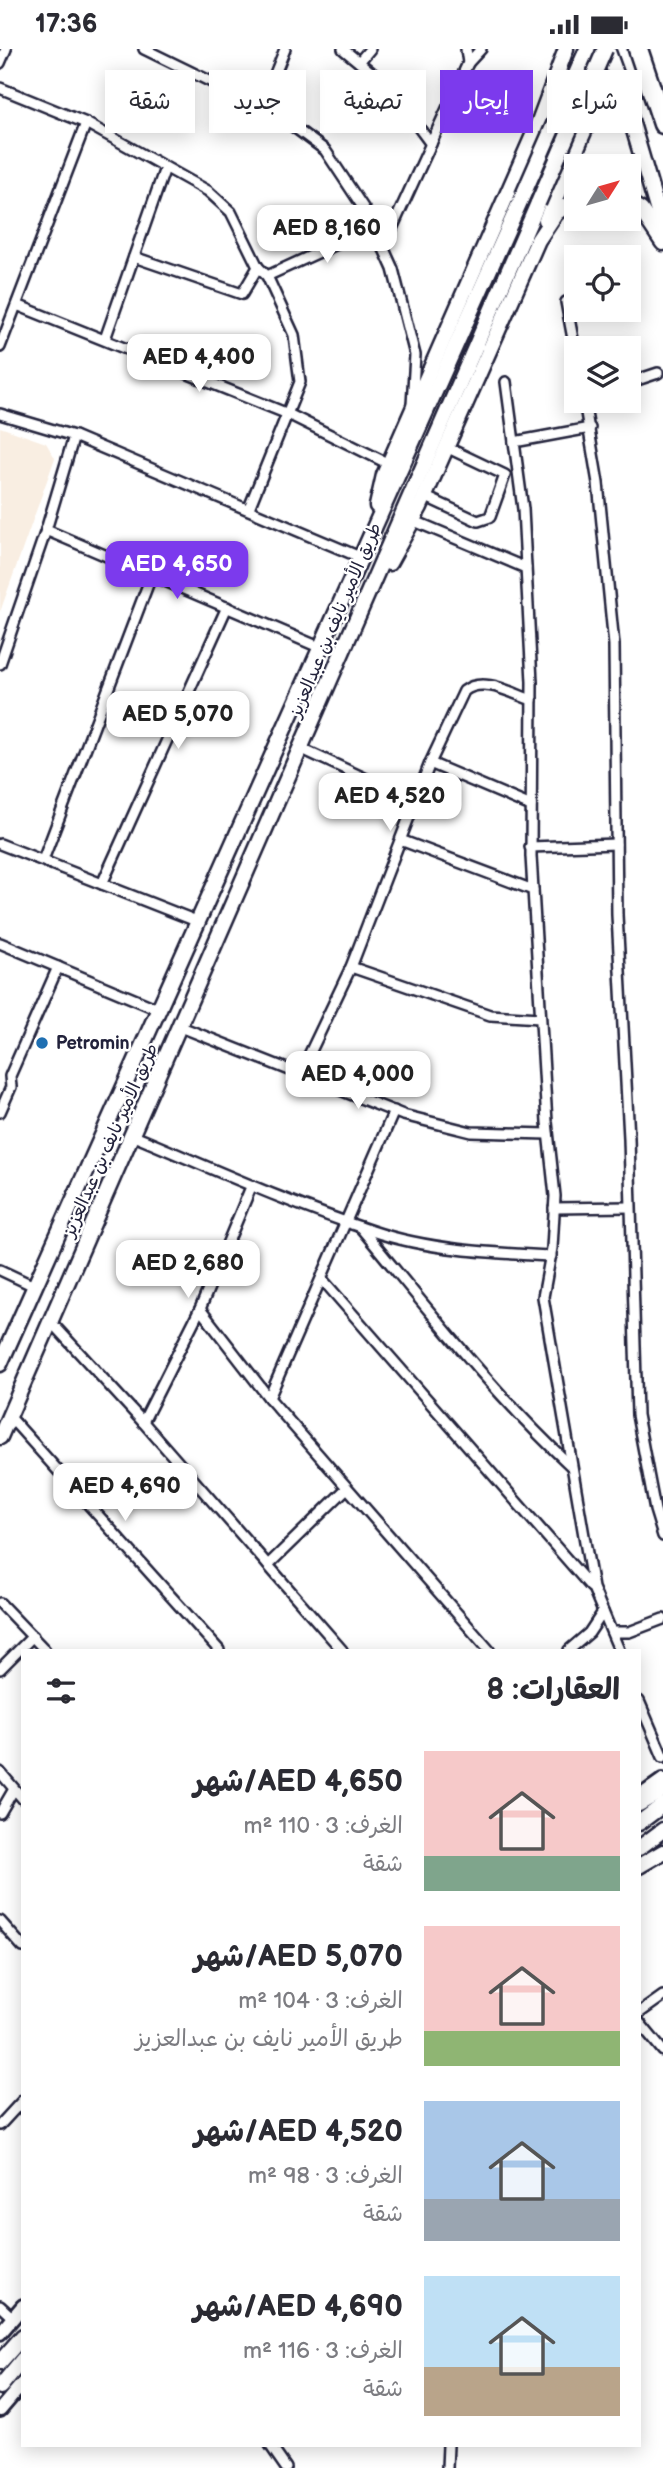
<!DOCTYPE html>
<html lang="ar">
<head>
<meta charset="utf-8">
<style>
  :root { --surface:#fff; --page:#f7f7f7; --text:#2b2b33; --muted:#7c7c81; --accent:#7c3aed }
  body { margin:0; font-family:"Balsamiq Sans","Playpen Sans Arabic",sans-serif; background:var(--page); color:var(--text); direction:rtl; height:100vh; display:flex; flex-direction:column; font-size:26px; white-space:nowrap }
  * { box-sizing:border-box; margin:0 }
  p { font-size:23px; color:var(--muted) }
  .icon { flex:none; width:38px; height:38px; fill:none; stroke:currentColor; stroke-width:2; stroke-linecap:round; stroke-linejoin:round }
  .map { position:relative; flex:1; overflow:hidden; direction:ltr }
  .panel { position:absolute; left:21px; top:1600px; width:620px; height:798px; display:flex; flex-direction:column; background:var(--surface); border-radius:0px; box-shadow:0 4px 18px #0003; direction:rtl }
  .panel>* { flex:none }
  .top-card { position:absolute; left:21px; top:21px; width:621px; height:63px; direction:rtl; display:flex; gap:14px }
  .needle { width:46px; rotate:53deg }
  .controls { position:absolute; left:564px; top:105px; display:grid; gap:14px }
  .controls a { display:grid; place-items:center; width:77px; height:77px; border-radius:0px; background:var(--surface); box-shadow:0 4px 18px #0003; font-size:35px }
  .price { position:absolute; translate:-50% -60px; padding:0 16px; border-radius:14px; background:#fff; color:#222; font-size:23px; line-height:46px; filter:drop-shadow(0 2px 4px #0008) }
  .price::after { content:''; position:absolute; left:50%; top:42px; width:21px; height:16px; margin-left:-10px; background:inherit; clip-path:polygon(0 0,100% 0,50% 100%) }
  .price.active { background:var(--accent); color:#fff }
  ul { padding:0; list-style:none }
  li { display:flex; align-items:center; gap:21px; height:175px; padding:0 21px }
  li span { display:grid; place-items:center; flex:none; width:196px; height:140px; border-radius:0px; color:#555 }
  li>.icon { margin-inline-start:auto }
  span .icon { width:84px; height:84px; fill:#fffc; stroke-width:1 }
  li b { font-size:30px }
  h2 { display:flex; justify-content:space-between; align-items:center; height:84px; padding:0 21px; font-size:30px }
  .chip { padding:0 24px; border-radius:0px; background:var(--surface); box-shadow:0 4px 18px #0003; font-size:24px; line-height:63px }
  .chip.active { background:var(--accent); color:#fff }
  .status { display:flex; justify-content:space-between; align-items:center; height:49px; padding:0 35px; background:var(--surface); direction:ltr }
  .status svg { height:19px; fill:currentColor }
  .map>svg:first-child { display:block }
  .built { fill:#f9eee2 }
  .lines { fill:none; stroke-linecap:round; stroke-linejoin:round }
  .minor-casing { stroke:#22223b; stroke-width:14 }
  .secondary-casing { stroke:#22223b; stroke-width:18 }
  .primary-casing { stroke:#22223b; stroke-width:19 }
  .motorway-casing { stroke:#22223b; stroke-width:23 }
  .minor { stroke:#fff; stroke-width:9 }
  .secondary { stroke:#fff; stroke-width:12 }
  .primary { stroke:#fff; stroke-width:14 }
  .motorway { stroke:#fff; stroke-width:18 }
  .primary-bridge-casing { stroke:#22223b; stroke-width:19; stroke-linecap:butt }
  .primary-bridge { stroke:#fff; stroke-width:14 }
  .poi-dot { fill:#1f6fb2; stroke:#fff; stroke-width:2.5 }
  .labels { text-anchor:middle; stroke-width:5; stroke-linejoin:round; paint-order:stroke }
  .street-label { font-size:18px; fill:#22223b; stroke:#fff }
  .poi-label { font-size:18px; font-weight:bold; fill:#22223b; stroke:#fff; text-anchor:start }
</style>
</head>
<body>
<div class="status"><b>17:36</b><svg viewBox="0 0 49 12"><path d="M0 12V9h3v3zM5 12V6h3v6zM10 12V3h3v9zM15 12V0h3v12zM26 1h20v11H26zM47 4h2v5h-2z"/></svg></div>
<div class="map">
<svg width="663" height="2419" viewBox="0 0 663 2419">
  <rect width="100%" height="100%" fill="#fff"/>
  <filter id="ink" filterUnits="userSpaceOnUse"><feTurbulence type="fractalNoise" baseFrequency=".0143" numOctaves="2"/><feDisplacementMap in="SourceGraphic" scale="14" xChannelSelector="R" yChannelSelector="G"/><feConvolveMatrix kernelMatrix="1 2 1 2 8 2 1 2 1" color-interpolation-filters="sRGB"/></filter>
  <g filter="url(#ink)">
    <polygon class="built" points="0,378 46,394 55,409 0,563"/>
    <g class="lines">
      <defs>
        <g id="minor">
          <polyline points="144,0 275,64 325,101 370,169 393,220 415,306 412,356"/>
          <polyline points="343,0 388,37 431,95"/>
          <polyline points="359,13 370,0"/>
          <polyline points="0,14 6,0"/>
          <polyline points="468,14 481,0"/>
          <polyline points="0,39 86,74 208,142 231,163 258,218 267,227 294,286 300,333 249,459"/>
          <polyline points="262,57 285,0"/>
          <polyline points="383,199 468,14 466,0"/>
          <polyline points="134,208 242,245 258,218"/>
          <polyline points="267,227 374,178"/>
          <polyline points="566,253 576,306"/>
          <polyline points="17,256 288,365 389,415"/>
          <polyline points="105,290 165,119"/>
          <polyline points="0,298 86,74"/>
          <polyline points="506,333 523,460 532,633 531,807 547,1073 555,1147 552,1199 543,1248 593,1539 619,1601"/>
          <polyline points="628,334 658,324"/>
          <polyline points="584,352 598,434 614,596 617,866 629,1089 637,1366 655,1461 663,1487"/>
          <polyline points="0,365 74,387 362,509"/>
          <polyline points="514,393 590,379"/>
          <polyline points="424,447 478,472 490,468 505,426 446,398"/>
          <polyline points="412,471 526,519"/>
          <polyline points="46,481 319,598"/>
          <polyline points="0,615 46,481 74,387"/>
          <polyline points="302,700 416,753"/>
          <polyline points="430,714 531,757"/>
          <polyline points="403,792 533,841"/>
          <polyline points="0,795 199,873"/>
          <polyline points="530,798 616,795"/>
          <polyline points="43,811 152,525"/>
          <polyline points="102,835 227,558"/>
          <polyline points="0,894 160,961"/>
          <polyline points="351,918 490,966 540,969"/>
          <polyline points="181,978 403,1066 471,1083 548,1085"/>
          <path d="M 300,1025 L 351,918 L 430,714 L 464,642 C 483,627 511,644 532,651"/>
          <polyline points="0,1063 11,1038 10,1027 58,918"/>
          <path d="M 134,1087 C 213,1120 290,1155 372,1182 C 428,1201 491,1204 551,1207"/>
          <polyline points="554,1159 630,1158"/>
          <path d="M 360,1178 C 428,1260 493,1344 571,1417"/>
          <polyline points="0,1221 34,1237"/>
          <polyline points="322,1230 591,1538"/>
          <polyline points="200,1260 269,1349 489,1601"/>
          <polyline points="51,1273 143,1373 342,1601"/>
          <polyline points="269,1349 394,1062"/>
          <polyline points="9,1367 219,1601"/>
          <polyline points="143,1373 200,1260 251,1138"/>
          <polyline points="268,1516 347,1439"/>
          <polyline points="0,1554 45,1601"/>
          <polyline points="612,1583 629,1583 663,1570"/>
          <polyline points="569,1601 589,1584 603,1563"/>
          <polyline points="0,1620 33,1587"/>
          <polyline points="639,1652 663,1708"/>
          <polyline points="0,1723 23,1750"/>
          <polyline points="0,1764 14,1740"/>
          <polyline points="0,1872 23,1898"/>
          <polyline points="639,1964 663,1947"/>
          <polyline points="639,1973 663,2002"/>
          <polyline points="0,2076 23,2051"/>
          <polyline points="0,2257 13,2269"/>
          <polyline points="270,2396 286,2419"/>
          <polyline points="447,2419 448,2396"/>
        </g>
        <g id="secondary">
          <polyline points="639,1748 663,1731"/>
          <polyline points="0,2284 23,2257"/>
          <polyline points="0,2361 23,2334"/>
        </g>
        <g id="primary">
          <polyline points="607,0 624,47 663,180"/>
          <polyline points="628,153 641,161 663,194"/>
          <path d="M 546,171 L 595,57 C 597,42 592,32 578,27 L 565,29"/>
          <polyline points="377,457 384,426 538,75 566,0"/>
          <polyline points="389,514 420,458 538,191 556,164 576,150"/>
          <polyline points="0,1315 523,146"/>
          <polyline points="0,1388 538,154"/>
          <polyline points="639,1755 663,1741"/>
          <polyline points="639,1774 663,1756"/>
          <polyline points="639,1799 663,1781"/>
          <polyline points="639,1817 663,1803"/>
          <polyline points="0,2313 23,2287"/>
          <polyline points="0,2338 23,2310"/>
        </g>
        <polyline id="motorway" points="638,0 663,75"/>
      </defs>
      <use href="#minor" class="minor-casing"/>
      <use href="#secondary" class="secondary-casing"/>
      <use href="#primary" class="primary-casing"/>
      <use href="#motorway" class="motorway-casing"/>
      <use href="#minor" class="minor"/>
      <use href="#secondary" class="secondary"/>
      <use href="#primary" class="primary"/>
      <use href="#motorway" class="motorway"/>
      <defs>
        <g id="primary-bridge">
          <polyline points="523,146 587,0"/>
          <polyline points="538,154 605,0"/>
        </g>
      </defs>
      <use href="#primary-bridge" class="primary-bridge-casing"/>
      <use href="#primary-bridge" class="primary-bridge"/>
    </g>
  </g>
  <circle class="poi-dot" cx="42" cy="994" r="7"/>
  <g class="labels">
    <g class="street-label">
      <text transform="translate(335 571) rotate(-67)" y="6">طريق الأمير نايف بن عبدالعزيز</text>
      <text transform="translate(110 1091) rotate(-66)" y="6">طريق الأمير نايف بن عبدالعزيز</text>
    </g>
    <g class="poi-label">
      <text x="56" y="1000">Petromin</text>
    </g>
  </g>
</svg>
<div class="controls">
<a><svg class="needle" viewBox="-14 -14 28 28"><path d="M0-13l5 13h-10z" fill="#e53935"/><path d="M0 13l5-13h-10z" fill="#7c7c81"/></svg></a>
<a><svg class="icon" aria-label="locate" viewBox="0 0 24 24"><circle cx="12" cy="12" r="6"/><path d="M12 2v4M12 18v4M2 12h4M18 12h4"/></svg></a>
<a><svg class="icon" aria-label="layers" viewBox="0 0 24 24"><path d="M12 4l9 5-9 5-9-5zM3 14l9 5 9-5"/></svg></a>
</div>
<b class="price" style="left:327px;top:216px">AED 8,160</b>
<b class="price" style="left:199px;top:345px">AED 4,400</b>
<b class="price active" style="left:177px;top:552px">AED 4,650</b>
<b class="price" style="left:178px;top:702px">AED 5,070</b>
<b class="price" style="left:390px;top:784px">AED 4,520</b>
<b class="price" style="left:358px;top:1062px">AED 4,000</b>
<b class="price" style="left:188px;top:1251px">AED 2,680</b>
<b class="price" style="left:125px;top:1474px">AED 4,690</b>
<div class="top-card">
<a class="chip">شراء</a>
<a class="chip active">إيجار</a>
<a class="chip">تصفية</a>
<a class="chip">جديد</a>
<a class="chip">شقة</a>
</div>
<section class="panel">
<h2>العقارات: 8<svg class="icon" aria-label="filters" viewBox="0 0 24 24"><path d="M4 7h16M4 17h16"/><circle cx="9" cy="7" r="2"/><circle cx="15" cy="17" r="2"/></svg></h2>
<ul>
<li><span style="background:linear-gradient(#f6c9c9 75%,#7fa58c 0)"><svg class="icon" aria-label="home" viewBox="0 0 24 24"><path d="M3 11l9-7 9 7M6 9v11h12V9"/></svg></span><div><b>AED 4,650/شهر</b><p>الغرف: 3 · 110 m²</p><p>شقة</p></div></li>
<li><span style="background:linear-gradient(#f6c9c9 75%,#8fb573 0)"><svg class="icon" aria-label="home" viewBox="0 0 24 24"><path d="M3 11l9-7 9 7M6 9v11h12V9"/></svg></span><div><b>AED 5,070/شهر</b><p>الغرف: 3 · 104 m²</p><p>طريق الأمير نايف بن عبدالعزيز</p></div></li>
<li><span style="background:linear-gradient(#a9c7e8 70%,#9aa5b1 0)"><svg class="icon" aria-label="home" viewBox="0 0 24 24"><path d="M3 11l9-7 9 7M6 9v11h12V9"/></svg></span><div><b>AED 4,520/شهر</b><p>الغرف: 3 · 98 m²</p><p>شقة</p></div></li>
<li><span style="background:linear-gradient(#bfe0f5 65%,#b9a48a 0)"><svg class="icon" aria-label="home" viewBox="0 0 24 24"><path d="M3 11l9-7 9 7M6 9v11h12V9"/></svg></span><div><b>AED 4,690/شهر</b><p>الغرف: 3 · 116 m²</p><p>شقة</p></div></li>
</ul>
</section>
</div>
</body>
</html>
